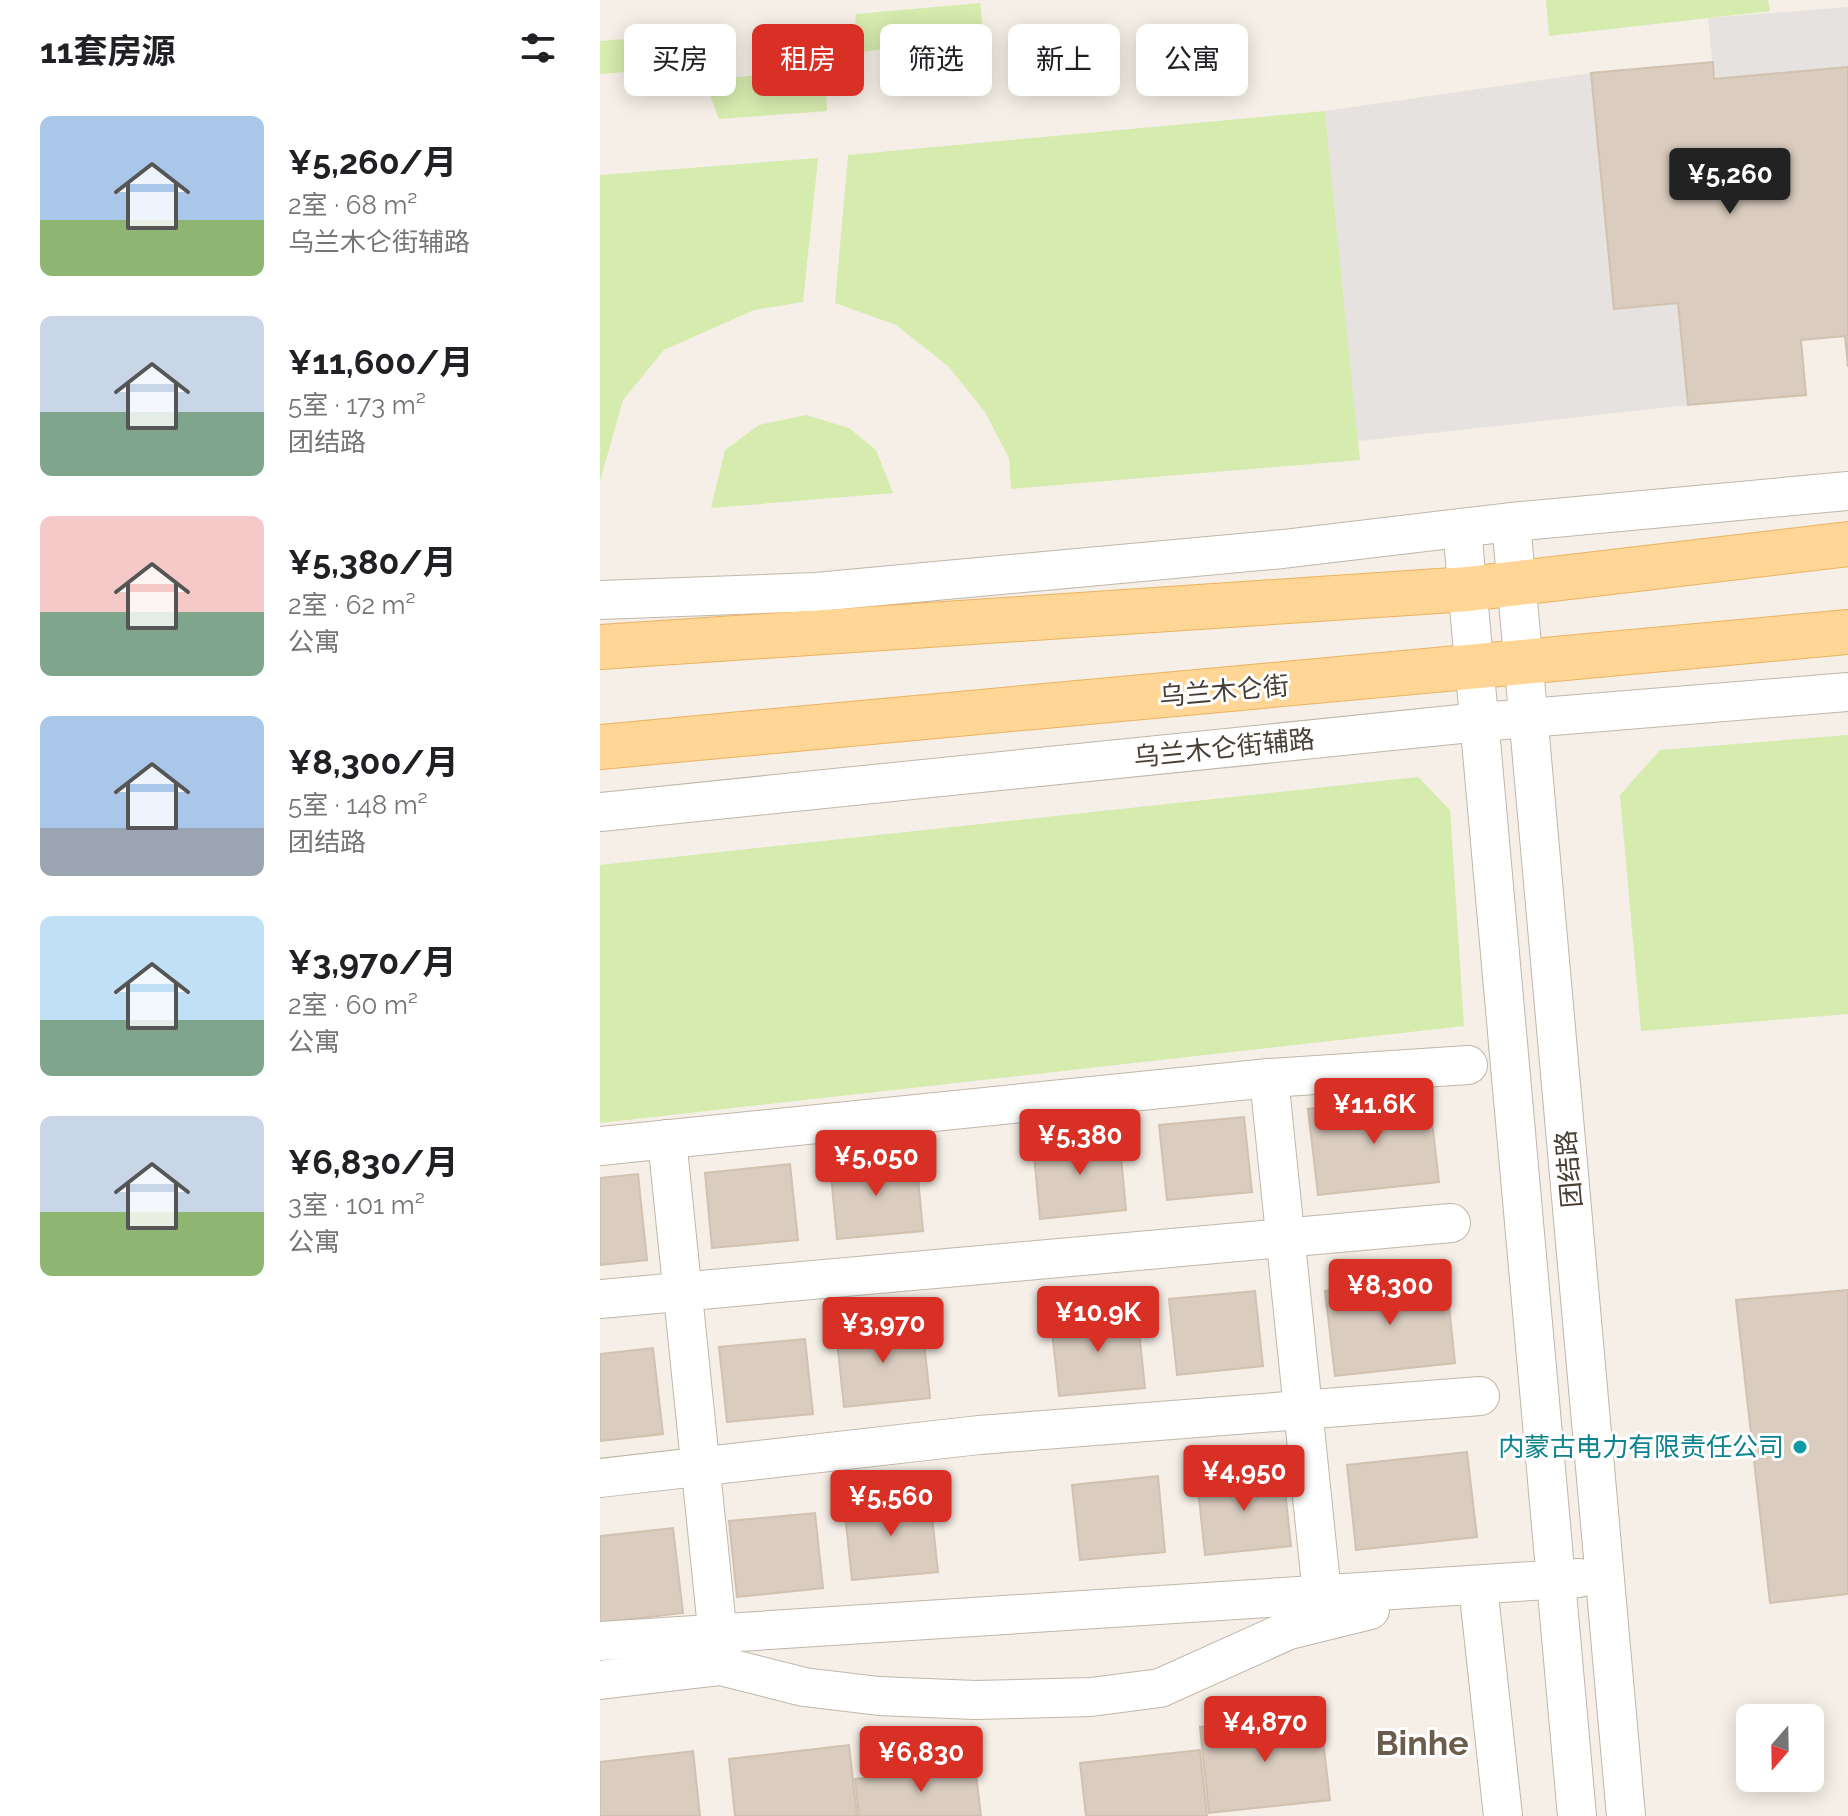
<!DOCTYPE html>
<html lang="zh">
<head>
<meta charset="utf-8">
<style>
  :root { --surface:#fff; --page:#f6f6f6; --text:#202124; --muted:#757577; --accent:#d93025 }
  body { margin:0; font-family:Raleway,"Noto Sans SC",sans-serif; background:var(--page); color:var(--text); height:100vh; display:flex; flex-direction:column; font-size:30px; white-space:nowrap }
  * { box-sizing:border-box; margin:0 }
  p { font-size:26px; color:var(--muted) }
  .icon { flex:none; width:44px; height:44px; fill:none; stroke:currentColor; stroke-width:2; stroke-linecap:round; stroke-linejoin:round }
  .map { position:relative; flex:1; overflow:hidden }
  .side { display:flex; flex-direction:column; background:var(--surface); width:600px }
  .side>* { flex:none }
  .guide { position:absolute; left:24px; top:24px; width:760px; height:72px; display:flex; gap:16px }
  .needle { width:52px; rotate:200deg }
  .fabs { position:absolute; left:1136px; top:1704px; display:grid; gap:16px }
  .fabs a { display:grid; place-items:center; width:88px; height:88px; border-radius:12px; background:var(--surface); box-shadow:0 4px 20px #0003; font-size:40px }
  .price { position:absolute; translate:-50% -68px; padding:0 18px; border-radius:8px; background:var(--accent); color:#fff; font-size:26px; line-height:52px; filter:drop-shadow(0 2px 4px #0008) }
  .price::after { content:''; position:absolute; left:50%; top:48px; width:24px; height:18px; margin-left:-12px; background:inherit; clip-path:polygon(0 0,100% 0,50% 100%) }
  .price.current { background:#222; color:#fff }
  ul { padding:0; list-style:none }
  li { display:flex; align-items:center; gap:24px; height:200px; padding:0 40px }
  li span { display:grid; place-items:center; flex:none; width:224px; height:160px; border-radius:12px; color:#555 }
  li>.icon { margin-inline-start:auto }
  span .icon { width:96px; height:96px; fill:#fffc; stroke-width:1 }
  li b { font-size:34px }
  h2 { display:flex; justify-content:space-between; align-items:center; height:96px; padding:0 40px; font-size:34px }
  .chip { padding:0 28px; border-radius:12px; background:var(--surface); box-shadow:0 4px 20px #0003; font-size:28px; line-height:72px }
  .chip.current { background:var(--accent); color:#fff }
  main { display:flex; flex:1; min-height:0 }
  .map>svg:first-child { display:block }
  .green { fill:#d6ebae }
  .parking { fill:#e5e2df }
  .building { fill:#daccbf; stroke:#d2c1af; stroke-width:2 }
  .lines { fill:none; stroke-linecap:round; stroke-linejoin:round }
  .minor-casing { stroke:#c1b6a9; stroke-width:40 }
  .major-casing { stroke:#ebb25f; stroke-width:46 }
  .minor { stroke:#fff; stroke-width:38 }
  .major { stroke:#ffd696; stroke-width:44 }
  .culture-dot { fill:#0f9aa8; stroke:#fff; stroke-width:3 }
  .labels { text-anchor:middle; stroke-width:6; stroke-linejoin:round; paint-order:stroke }
  .street-label { font-size:26px; fill:#483f36; stroke:#fff }
  .culture-label { font-size:26px; fill:#0d838f; stroke:#fff; text-anchor:end }
  .district-label { font-size:34px; font-weight:bold; fill:#6c5c4c; stroke:#fff }
</style>
</head>
<body>
<main>
<section class="side">
<h2>11套房源<svg class="icon" aria-label="filters" viewBox="0 0 24 24"><path d="M4 7h16M4 17h16"/><circle cx="9" cy="7" r="2"/><circle cx="15" cy="17" r="2"/></svg></h2>
<ul>
<li><span style="background:linear-gradient(#a9c7e8 65%,#8fb573 0)"><svg class="icon" aria-label="home" viewBox="0 0 24 24"><path d="M3 11l9-7 9 7M6 9v11h12V9"/></svg></span><div><b>¥5,260/月</b><p>2室 · 68 m²</p><p>乌兰木仑街辅路</p></div></li>
<li><span style="background:linear-gradient(#c9d6e8 60%,#7fa58c 0)"><svg class="icon" aria-label="home" viewBox="0 0 24 24"><path d="M3 11l9-7 9 7M6 9v11h12V9"/></svg></span><div><b>¥11,600/月</b><p>5室 · 173 m²</p><p>团结路</p></div></li>
<li><span style="background:linear-gradient(#f6c9c9 60%,#7fa58c 0)"><svg class="icon" aria-label="home" viewBox="0 0 24 24"><path d="M3 11l9-7 9 7M6 9v11h12V9"/></svg></span><div><b>¥5,380/月</b><p>2室 · 62 m²</p><p>公寓</p></div></li>
<li><span style="background:linear-gradient(#a9c7e8 70%,#9aa5b1 0)"><svg class="icon" aria-label="home" viewBox="0 0 24 24"><path d="M3 11l9-7 9 7M6 9v11h12V9"/></svg></span><div><b>¥8,300/月</b><p>5室 · 148 m²</p><p>团结路</p></div></li>
<li><span style="background:linear-gradient(#bfe0f5 65%,#7fa58c 0)"><svg class="icon" aria-label="home" viewBox="0 0 24 24"><path d="M3 11l9-7 9 7M6 9v11h12V9"/></svg></span><div><b>¥3,970/月</b><p>2室 · 60 m²</p><p>公寓</p></div></li>
<li><span style="background:linear-gradient(#c9d6e8 60%,#8fb573 0)"><svg class="icon" aria-label="home" viewBox="0 0 24 24"><path d="M3 11l9-7 9 7M6 9v11h12V9"/></svg></span><div><b>¥6,830/月</b><p>3室 · 101 m²</p><p>公寓</p></div></li>
</ul>
</section>
<div class="map">
<svg width="1248" height="1816" viewBox="0 0 1248 1816">
  <rect width="100%" height="100%" fill="#f5efe7"/>
  <g class="green">
    <polygon points="946,0 1168,0 1170,11 949,36"/>
    <polygon points="380,3 384,37 253,53 256,14"/>
    <polygon points="64,36 75,68 0,74 0,41"/>
    <polygon points="225,69 227,111 119,119 104,80"/>
    <polygon points="725,111 760,460 411,489 409,458 385,412 348,366 296,325 235,303 248,155"/>
    <polygon points="218,158 203,302 154,310 64,350 23,400 0,481 0,175"/>
    <polygon points="206,415 249,428 276,450 293,493 111,508 125,450 159,425"/>
    <polygon points="1248,735 1248,1014 1041,1031 1020,795 1060,750"/>
    <polygon points="818,777 850,810 864,1026 0,1123 0,865"/>
  </g>
  <g class="parking">
    <polygon points="1248,7 1248,67 1114,79 1108,18"/>
    <polygon points="991,73 1014,309 1078,303 1088,405 758,441 725,111"/>
  </g>
  <g class="building">
    <polygon points="1113,62 1114,79 1248,67 1248,367 1245,336 1201,340 1206,395 1088,405 1078,303 1014,309 991,73"/>
    <polygon points="829,1096 839,1182 718,1195 708,1109"/>
    <polygon points="644,1117 652,1192 567,1200 559,1125"/>
    <polygon points="519,1135 526,1210 440,1219 433,1144"/>
    <polygon points="316,1156 323,1231 237,1239 230,1164"/>
    <polygon points="190,1164 198,1240 112,1248 105,1173"/>
    <polygon points="38,1174 47,1260 0,1265 0,1178"/>
    <polygon points="846,1278 855,1363 735,1376 725,1291"/>
    <polygon points="1248,1290 1248,1594 1170,1603 1136,1300"/>
    <polygon points="655,1291 663,1366 577,1375 569,1299"/>
    <polygon points="537,1312 545,1388 459,1396 451,1321"/>
    <polygon points="322,1323 330,1398 244,1407 236,1332"/>
    <polygon points="205,1339 213,1414 127,1422 119,1347"/>
    <polygon points="53,1348 63,1434 0,1441 0,1354"/>
    <polygon points="867,1452 877,1537 756,1550 747,1465"/>
    <polygon points="683,1471 691,1546 605,1555 597,1479"/>
    <polygon points="558,1476 565,1552 480,1560 472,1485"/>
    <polygon points="330,1497 338,1572 252,1580 244,1505"/>
    <polygon points="215,1513 223,1588 137,1597 129,1521"/>
    <polygon points="73,1528 83,1613 0,1623 0,1536"/>
    <polygon points="720,1714 730,1800 609,1813 600,1727"/>
    <polygon points="249,1745 257,1816 135,1816 129,1759"/>
    <polygon points="600,1750 607,1816 486,1816 480,1763"/>
    <polygon points="93,1751 100,1816 0,1816 0,1762"/>
    <polygon points="375,1765 381,1816 259,1816 255,1779"/>
  </g>
  <g class="lines">
    <defs>
      <g id="minor">
        <polyline points="911,522 1026,1816"/>
        <polyline points="862,528 977,1816"/>
        <polyline points="0,600 216,592 683,549 911,522 1248,491"/>
        <polyline points="0,812 880,722 1248,692"/>
        <polyline points="669,1078 722,1594"/>
        <polyline points="67,1139 120,1657"/>
        <polyline points="0,1146 669,1078 868,1065"/>
        <polyline points="0,1299 851,1223"/>
        <polyline points="0,1478 379,1435 880,1396"/>
        <polyline points="878,1586 903,1816"/>
        <polyline points="0,1641 979,1578"/>
        <polyline points="0,1680 121,1666 204,1687 279,1696 375,1700 491,1697 560,1688 689,1630 770,1610"/>
      </g>
      <g id="major">
        <polyline points="0,647 868,589 1248,544"/>
        <polyline points="0,747 1248,632"/>
      </g>
    </defs>
    <use href="#minor" class="minor-casing"/>
    <use href="#major" class="major-casing"/>
    <use href="#minor" class="minor"/>
    <use href="#major" class="major"/>
  </g>
  <circle class="culture-dot" cx="1200" cy="1447" r="8"/>
  <g class="labels">
    <g class="street-label">
      <text transform="translate(624 691) rotate(-5)" y="9">乌兰木仑街</text>
      <text transform="translate(624 748) rotate(-6)" y="9">乌兰木仑街辅路</text>
      <text transform="translate(969 1169) rotate(-95)" y="9">团结路</text>
    </g>
    <g class="culture-label">
      <text x="1184" y="1456">内蒙古电力有限责任公司</text>
    </g>
    <g class="district-label">
      <text x="822" y="1755">Binhe</text>
    </g>
  </g>
</svg>
<div class="fabs">
<a><svg class="needle" viewBox="-14 -14 28 28"><path d="M0-13l5 13h-10z" fill="#e53935"/><path d="M0 13l5-13h-10z" fill="#757577"/></svg></a>
</div>
<b class="price current" style="left:1130px;top:216px">¥5,260</b>
<b class="price" style="left:774px;top:1146px">¥11.6K</b>
<b class="price" style="left:480px;top:1177px">¥5,380</b>
<b class="price" style="left:276px;top:1198px">¥5,050</b>
<b class="price" style="left:790px;top:1327px">¥8,300</b>
<b class="price" style="left:498px;top:1354px">¥10.9K</b>
<b class="price" style="left:283px;top:1365px">¥3,970</b>
<b class="price" style="left:644px;top:1513px">¥4,950</b>
<b class="price" style="left:291px;top:1538px">¥5,560</b>
<b class="price" style="left:665px;top:1764px">¥4,870</b>
<b class="price" style="left:321px;top:1794px">¥6,830</b>
<div class="guide">
<a class="chip">买房</a>
<a class="chip current">租房</a>
<a class="chip">筛选</a>
<a class="chip">新上</a>
<a class="chip">公寓</a>
</div>
</div>
</main>
</body>
</html>
